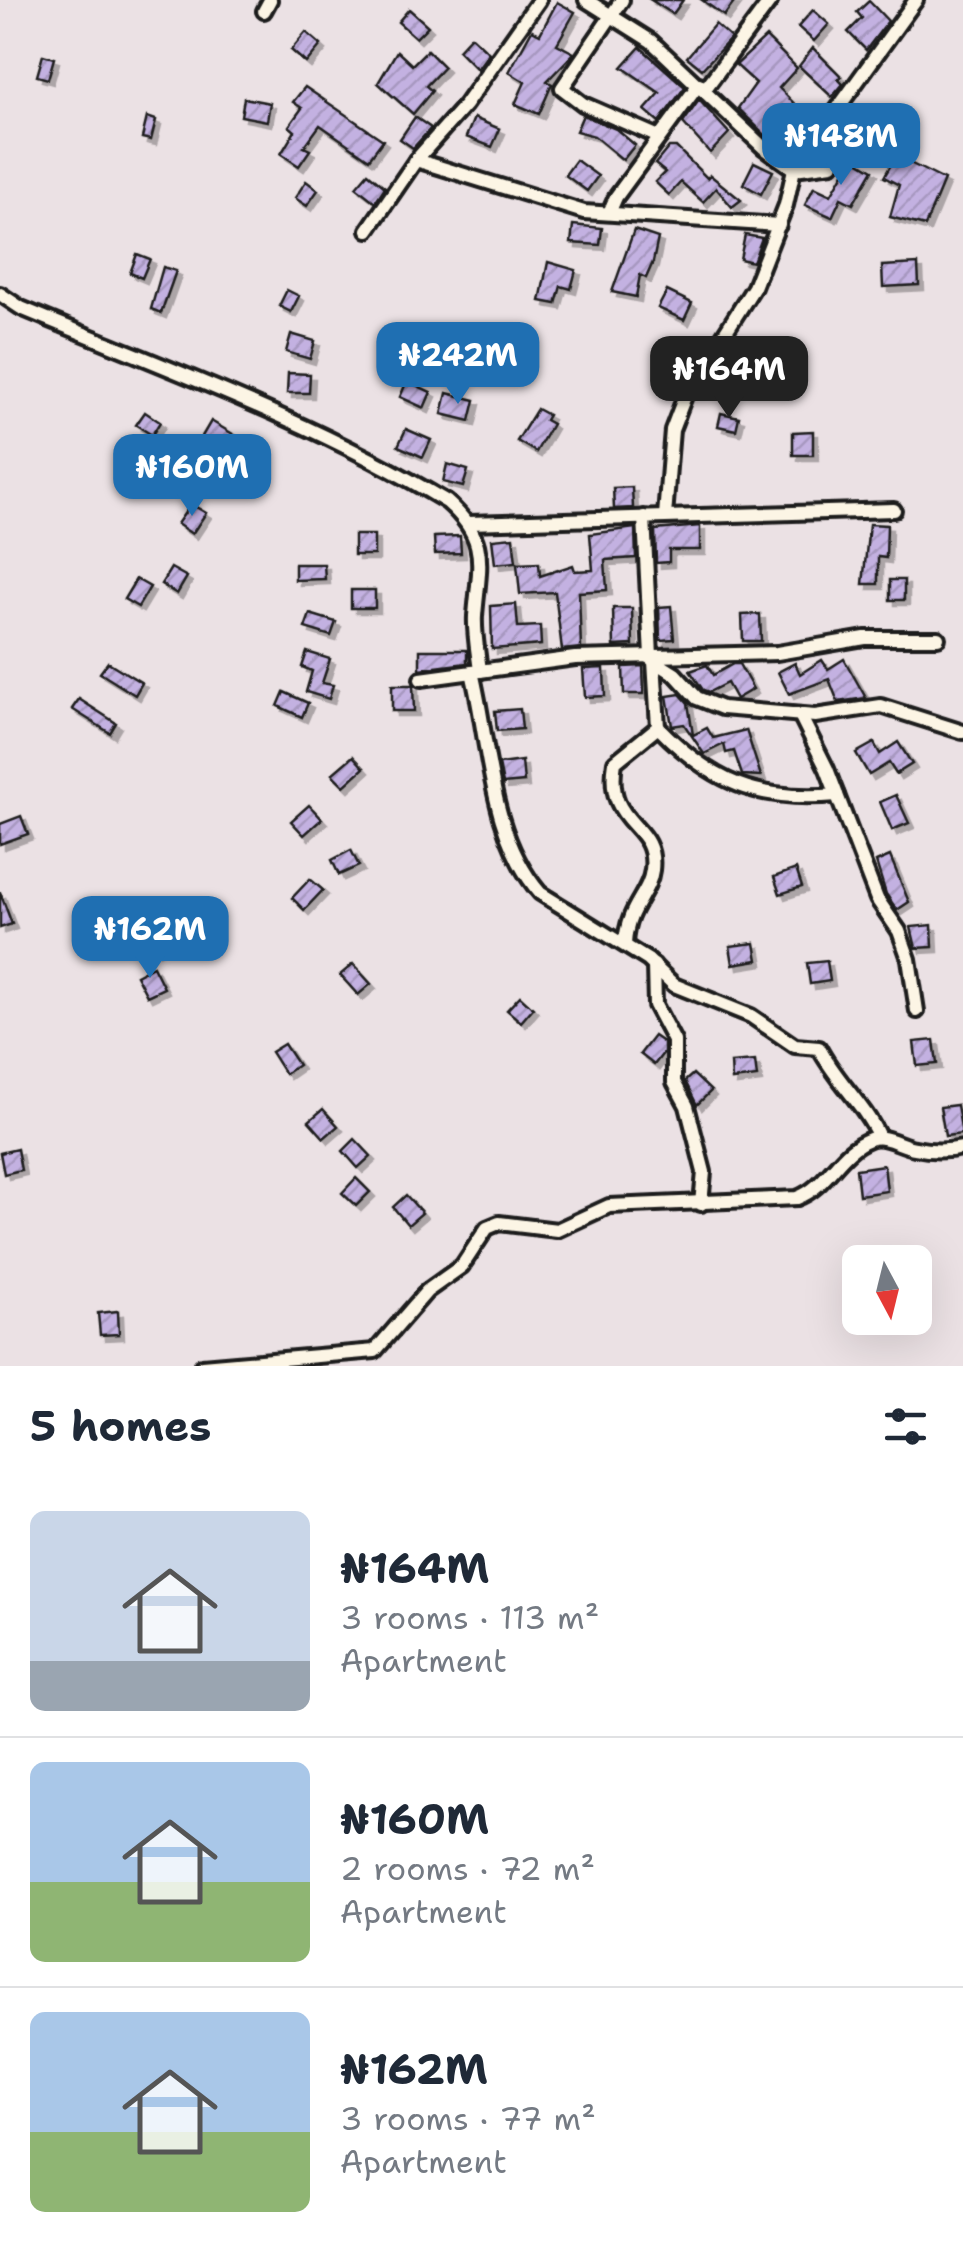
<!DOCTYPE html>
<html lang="en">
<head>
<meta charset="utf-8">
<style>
  :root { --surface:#fff; --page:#f2f2f3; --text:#1f2937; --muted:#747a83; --line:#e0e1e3; --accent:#1f6fb2 }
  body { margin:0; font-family:"Shantell Sans",sans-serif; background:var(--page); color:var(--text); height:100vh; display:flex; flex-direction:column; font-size:38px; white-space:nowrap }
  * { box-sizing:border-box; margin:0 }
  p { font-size:32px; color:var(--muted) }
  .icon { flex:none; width:55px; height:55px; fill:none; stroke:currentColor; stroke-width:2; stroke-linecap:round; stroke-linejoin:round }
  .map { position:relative; height:1366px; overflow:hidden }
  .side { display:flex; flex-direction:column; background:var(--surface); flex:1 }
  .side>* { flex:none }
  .needle { width:65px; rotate:173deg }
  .buttons { position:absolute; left:842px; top:1245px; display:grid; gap:20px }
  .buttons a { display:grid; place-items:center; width:90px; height:90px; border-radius:15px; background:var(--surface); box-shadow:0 10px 40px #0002; font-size:50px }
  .price { position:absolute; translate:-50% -85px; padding:0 22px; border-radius:20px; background:var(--accent); color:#fff; font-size:32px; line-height:65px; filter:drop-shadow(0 2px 5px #0008) }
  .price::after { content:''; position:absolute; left:50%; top:60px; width:30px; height:22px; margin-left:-15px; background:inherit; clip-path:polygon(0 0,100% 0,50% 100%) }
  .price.on { background:#222; color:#fff }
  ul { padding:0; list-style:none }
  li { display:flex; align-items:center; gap:30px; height:250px; padding:0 30px }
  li+li { border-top:2px solid var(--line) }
  li span { display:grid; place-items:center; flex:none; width:280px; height:200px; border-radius:15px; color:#555 }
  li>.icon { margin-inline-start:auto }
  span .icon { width:120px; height:120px; fill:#fffc; stroke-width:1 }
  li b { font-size:42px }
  h2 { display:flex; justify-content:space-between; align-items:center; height:120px; padding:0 30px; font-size:42px }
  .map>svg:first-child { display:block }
  .building { fill:url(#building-hatch); stroke:#1c1c1c; stroke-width:2.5; filter:url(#shadow) }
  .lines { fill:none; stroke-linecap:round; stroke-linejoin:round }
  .minor-casing { stroke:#1c1c1c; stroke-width:20 }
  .minor { stroke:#fcf5e5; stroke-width:12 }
</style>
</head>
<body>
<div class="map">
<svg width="963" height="1366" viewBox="0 0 963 1366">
  <defs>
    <pattern id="building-hatch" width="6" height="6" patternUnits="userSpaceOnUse" patternTransform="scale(2.5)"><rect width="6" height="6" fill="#c3b1e1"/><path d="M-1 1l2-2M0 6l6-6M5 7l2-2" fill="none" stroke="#a798c0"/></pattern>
    <filter id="shadow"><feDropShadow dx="5" dy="5" stdDeviation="0" flood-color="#0004"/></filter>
  </defs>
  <rect width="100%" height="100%" fill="#ebe1e4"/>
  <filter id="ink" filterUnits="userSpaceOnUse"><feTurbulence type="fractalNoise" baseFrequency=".01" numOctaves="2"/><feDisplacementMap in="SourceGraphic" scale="20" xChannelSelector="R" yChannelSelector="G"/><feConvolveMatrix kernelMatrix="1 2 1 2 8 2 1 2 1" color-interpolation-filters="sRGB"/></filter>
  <g filter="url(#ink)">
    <g class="building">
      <polygon points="651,0 683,0 673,14"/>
      <polygon points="702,0 736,0 724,16"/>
      <polygon points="869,1 888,21 866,50 848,32 862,18 857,12"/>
      <polygon points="557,2 575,12 557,44 574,53 547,81 552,84 539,114 515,104 525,82 509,72 532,30 540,34"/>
      <polygon points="409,9 428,26 416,38 398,22"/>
      <polygon points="813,10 829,24 814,41 798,27"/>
      <polygon points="715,24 731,38 702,69 687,57"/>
      <polygon points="306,32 321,45 306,63 291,50"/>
      <polygon points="471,36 489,53 477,69 458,50"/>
      <polygon points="766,37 797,68 779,88 814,124 804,138 786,123 769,139 738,108 756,83 736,65"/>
      <polygon points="640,47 685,87 659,122 645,110 660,93 622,67"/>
      <polygon points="813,48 841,76 838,79 843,84 832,97 799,66"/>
      <polygon points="427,50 444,67 426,86 432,91 413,114 378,83 397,51 412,65"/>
      <polygon points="43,55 54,58 48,79 37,76"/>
      <polygon points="305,87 383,140 369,159 320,125 304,147 310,150 299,166 281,154 295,131 289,126 302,108 293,102"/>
      <polygon points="244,98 270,103 267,121 241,116"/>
      <polygon points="699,100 729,133 710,153 683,123"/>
      <polygon points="856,107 887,125 892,117 910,129 896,150 847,123"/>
      <polygon points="583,115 616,129 635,145 623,160 594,136 576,131"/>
      <polygon points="147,117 156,120 151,140 142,138"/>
      <polygon points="415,117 431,128 413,148 400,139"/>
      <polygon points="474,118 500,129 492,147 466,137"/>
      <polygon points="669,147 676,147 707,178 710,175 741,200 732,207 716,188 703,202 681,182 669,195 655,182 665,172 655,164"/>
      <polygon points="846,154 873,170 853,204 841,198 832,217 805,205 814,187 831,195 846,169 842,167"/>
      <polygon points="896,156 944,180 925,226 890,217 899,185 884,177"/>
      <polygon points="576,160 598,176 587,191 565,175"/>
      <polygon points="754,162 773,171 761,194 743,184"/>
      <polygon points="368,173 385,187 375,202 356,187"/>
      <polygon points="306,181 318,190 307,206 295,198"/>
      <polygon points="573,225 602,228 600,245 571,243"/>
      <polygon points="634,230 658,238 653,262 646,278 640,275 636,297 612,292"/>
      <polygon points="745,235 762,238 753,262 740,259"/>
      <polygon points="137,254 150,259 142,278 130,273"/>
      <polygon points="548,262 576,270 571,289 561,286 556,304 540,301"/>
      <polygon points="918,264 919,285 883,287 882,266"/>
      <polygon points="163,267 176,271 161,313 151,309"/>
      <polygon points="287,290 299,296 291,312 279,306"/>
      <polygon points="667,291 692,303 684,320 658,308"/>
      <polygon points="291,334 315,341 310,359 286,352"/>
      <polygon points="288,373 310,374 309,393 287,393"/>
      <polygon points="407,381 431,392 424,408 400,397"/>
      <polygon points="447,393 475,400 470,421 442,414"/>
      <polygon points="537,409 548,415 545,420 552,424 536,452 517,441"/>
      <polygon points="145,412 160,422 152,435 136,425"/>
      <polygon points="721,413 739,417 736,430 718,426"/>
      <polygon points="211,421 253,446 245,461 201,438"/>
      <polygon points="406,429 431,440 423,457 398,446"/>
      <polygon points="813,431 813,455 793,455 793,432"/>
      <polygon points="447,464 468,470 463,487 443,482"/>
      <polygon points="632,487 633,508 614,509 613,488"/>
      <polygon points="191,504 206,513 192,534 177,524"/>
      <polygon points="869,524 887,525 886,558 878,557 878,584 863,584"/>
      <polygon points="700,526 700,550 669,550 669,562 656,563 655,530"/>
      <polygon points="635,528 636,558 605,560 607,590 579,592 581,648 562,650 555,592 520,594 517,564 539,563 540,576 573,565 575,571 593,570 590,534"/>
      <rect x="354" y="535" width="20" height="20"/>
      <polygon points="460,536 461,553 435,554 434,537"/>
      <polygon points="513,537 516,562 495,564 492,539"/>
      <polygon points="295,564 324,564 325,579 295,580"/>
      <polygon points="171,568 187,577 177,594 161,584"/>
      <polygon points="136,579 150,587 138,607 124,599"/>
      <rect x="890" y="580" width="14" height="20"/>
      <rect x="351" y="590" width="24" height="18"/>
      <polygon points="516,604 518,627 540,626 541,645 492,649 491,606"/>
      <polygon points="671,606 674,639 660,640 659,607"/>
      <polygon points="613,608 632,608 633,645 614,646"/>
      <polygon points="310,614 336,622 331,636 305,628"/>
      <polygon points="760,614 761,641 743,641 742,615"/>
      <polygon points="420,650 467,650 467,663 420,669"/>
      <polygon points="307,652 330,659 322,683 333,685 329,699 306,692 312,671 302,667"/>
      <polygon points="844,659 866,698 838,702 829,679 789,694 778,672 795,663 800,674 822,660 828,669"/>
      <polygon points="108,662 142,683 135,695 100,673"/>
      <polygon points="733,664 739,664 753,689 736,699 727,683 709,692 703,690 690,671 707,665 713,675"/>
      <polygon points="643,666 644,694 624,694 623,667"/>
      <polygon points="604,668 605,696 585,697 583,669"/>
      <polygon points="392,685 413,685 414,711 392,711"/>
      <polygon points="284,692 308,703 302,717 278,706"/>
      <polygon points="680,694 688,703 693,735 707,728 713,738 746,730 761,776 742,775 734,751 726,753 724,744 704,754 684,724 672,726 667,696"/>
      <polygon points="79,699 116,723 110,733 72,709"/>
      <polygon points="520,709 522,729 497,731 495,711"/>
      <polygon points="898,742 912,764 896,774 889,763 869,775 856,753 874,743 880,754"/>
      <polygon points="353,756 364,768 344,786 332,774"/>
      <polygon points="522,761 524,782 503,784 499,764"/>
      <polygon points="896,795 909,823 892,830 880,802"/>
      <polygon points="309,805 322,819 304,835 291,821"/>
      <polygon points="21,816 28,834 0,844 0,824"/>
      <polygon points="351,850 359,866 339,875 332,860"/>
      <polygon points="890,856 909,902 897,910 886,894 876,862"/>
      <polygon points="796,869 802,887 780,894 774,877"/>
      <polygon points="310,879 323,890 304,910 292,898"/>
      <polygon points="0,892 12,924 0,928"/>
      <polygon points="170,923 178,938 155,949 148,933"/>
      <polygon points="932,925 933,947 916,948 911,927"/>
      <polygon points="755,943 758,960 733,964 730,946"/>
      <polygon points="827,961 830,981 810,984 807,963"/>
      <polygon points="353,964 371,984 358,995 340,975"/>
      <polygon points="153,966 164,988 147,996 136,975"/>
      <polygon points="520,996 533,1008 521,1022 507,1010"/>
      <polygon points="654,1036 664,1043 664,1052 654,1065 640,1054"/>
      <polygon points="934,1040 937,1064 917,1066 914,1042"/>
      <polygon points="284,1044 298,1065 285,1074 271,1052"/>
      <polygon points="755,1061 757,1077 732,1080 731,1063"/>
      <polygon points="693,1074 711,1091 697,1105 685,1081"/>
      <polygon points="957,1105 962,1134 945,1136 940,1107"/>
      <polygon points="323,1109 338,1126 324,1138 309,1121"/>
      <polygon points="355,1139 371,1156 358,1168 343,1151"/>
      <polygon points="17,1149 21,1170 4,1174 0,1153"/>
      <polygon points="884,1165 887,1191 859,1195 856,1169"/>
      <polygon points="356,1178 370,1192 356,1206 342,1193"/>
      <polygon points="406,1195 422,1213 408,1225 393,1207"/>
      <polygon points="118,1311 119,1334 100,1335 98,1313"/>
    </g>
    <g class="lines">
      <defs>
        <g id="minor">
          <polyline points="586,0 651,41 763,147 794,169 832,164"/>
          <polyline points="622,0 562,88 583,104 659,137"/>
          <polyline points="264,11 270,0"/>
          <polyline points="705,89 771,0"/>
          <polyline points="416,160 584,212 779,225"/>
          <polyline points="609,213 616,197 699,84"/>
          <polyline points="368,230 416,160 465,105 539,0"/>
          <path d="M 0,294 L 21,308 C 165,368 313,421 447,502 C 490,540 479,564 475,616 C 474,634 478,653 480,671"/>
          <polyline points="665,516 672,430 685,396 754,287 786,205 794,169 916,0"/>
          <polyline points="644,517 651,656"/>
          <polyline points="468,523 894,510"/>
          <polyline points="648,657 675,674 697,698 722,708 815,716 881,706 963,732"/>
          <path d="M 472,672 C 490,745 489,834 540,893 L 648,960 L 674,985 L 751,1016 L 795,1046 L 819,1048 C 836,1081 864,1104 879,1137"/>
          <polyline points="421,679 575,658 777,653 865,638 938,638"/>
          <polyline points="800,715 827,769 877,899 899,931 909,959 917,1011"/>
          <path d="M 658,727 C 712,783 758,802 837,795"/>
          <path d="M 625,944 C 627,906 649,895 652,870 C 658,821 604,828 615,762 L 658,727 L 654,661"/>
          <polyline points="654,965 655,1005 674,1041 674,1082 687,1106 704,1172 701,1204"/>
          <path d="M 202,1366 L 375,1351 L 427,1291 L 462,1266 L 487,1228 L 499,1223 L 557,1230 L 609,1206 L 797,1198 C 828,1187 838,1151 870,1139 C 883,1133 901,1146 915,1148 C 930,1151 948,1151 963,1148"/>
        </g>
      </defs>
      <use href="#minor" class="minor-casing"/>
      <use href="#minor" class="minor"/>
    </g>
  </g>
</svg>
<div class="buttons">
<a><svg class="needle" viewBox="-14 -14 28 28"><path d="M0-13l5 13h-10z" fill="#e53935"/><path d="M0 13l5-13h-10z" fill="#747a83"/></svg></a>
</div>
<b class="price" style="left:841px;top:188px">₦148M</b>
<b class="price" style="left:458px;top:407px">₦242M</b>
<b class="price on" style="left:729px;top:421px">₦164M</b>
<b class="price" style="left:192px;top:519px">₦160M</b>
<b class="price" style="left:150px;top:981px">₦162M</b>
</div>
<section class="side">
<h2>5 homes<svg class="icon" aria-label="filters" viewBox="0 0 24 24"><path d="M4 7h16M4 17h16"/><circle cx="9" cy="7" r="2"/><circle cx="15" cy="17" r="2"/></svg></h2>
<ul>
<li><span style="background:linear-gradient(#c9d6e8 75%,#9aa5b1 0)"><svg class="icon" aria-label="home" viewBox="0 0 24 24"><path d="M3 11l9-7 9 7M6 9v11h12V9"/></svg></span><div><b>₦164M</b><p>3 rooms · 113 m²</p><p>Apartment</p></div></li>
<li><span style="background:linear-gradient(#a9c7e8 60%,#8fb573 0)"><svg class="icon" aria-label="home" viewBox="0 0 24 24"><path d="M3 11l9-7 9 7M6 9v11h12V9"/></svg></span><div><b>₦160M</b><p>2 rooms · 72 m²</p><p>Apartment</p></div></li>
<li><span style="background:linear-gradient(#a9c7e8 60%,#8fb573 0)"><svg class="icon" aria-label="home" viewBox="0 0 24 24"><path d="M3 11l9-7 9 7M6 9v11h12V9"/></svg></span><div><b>₦162M</b><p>3 rooms · 77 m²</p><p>Apartment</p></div></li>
</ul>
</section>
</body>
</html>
